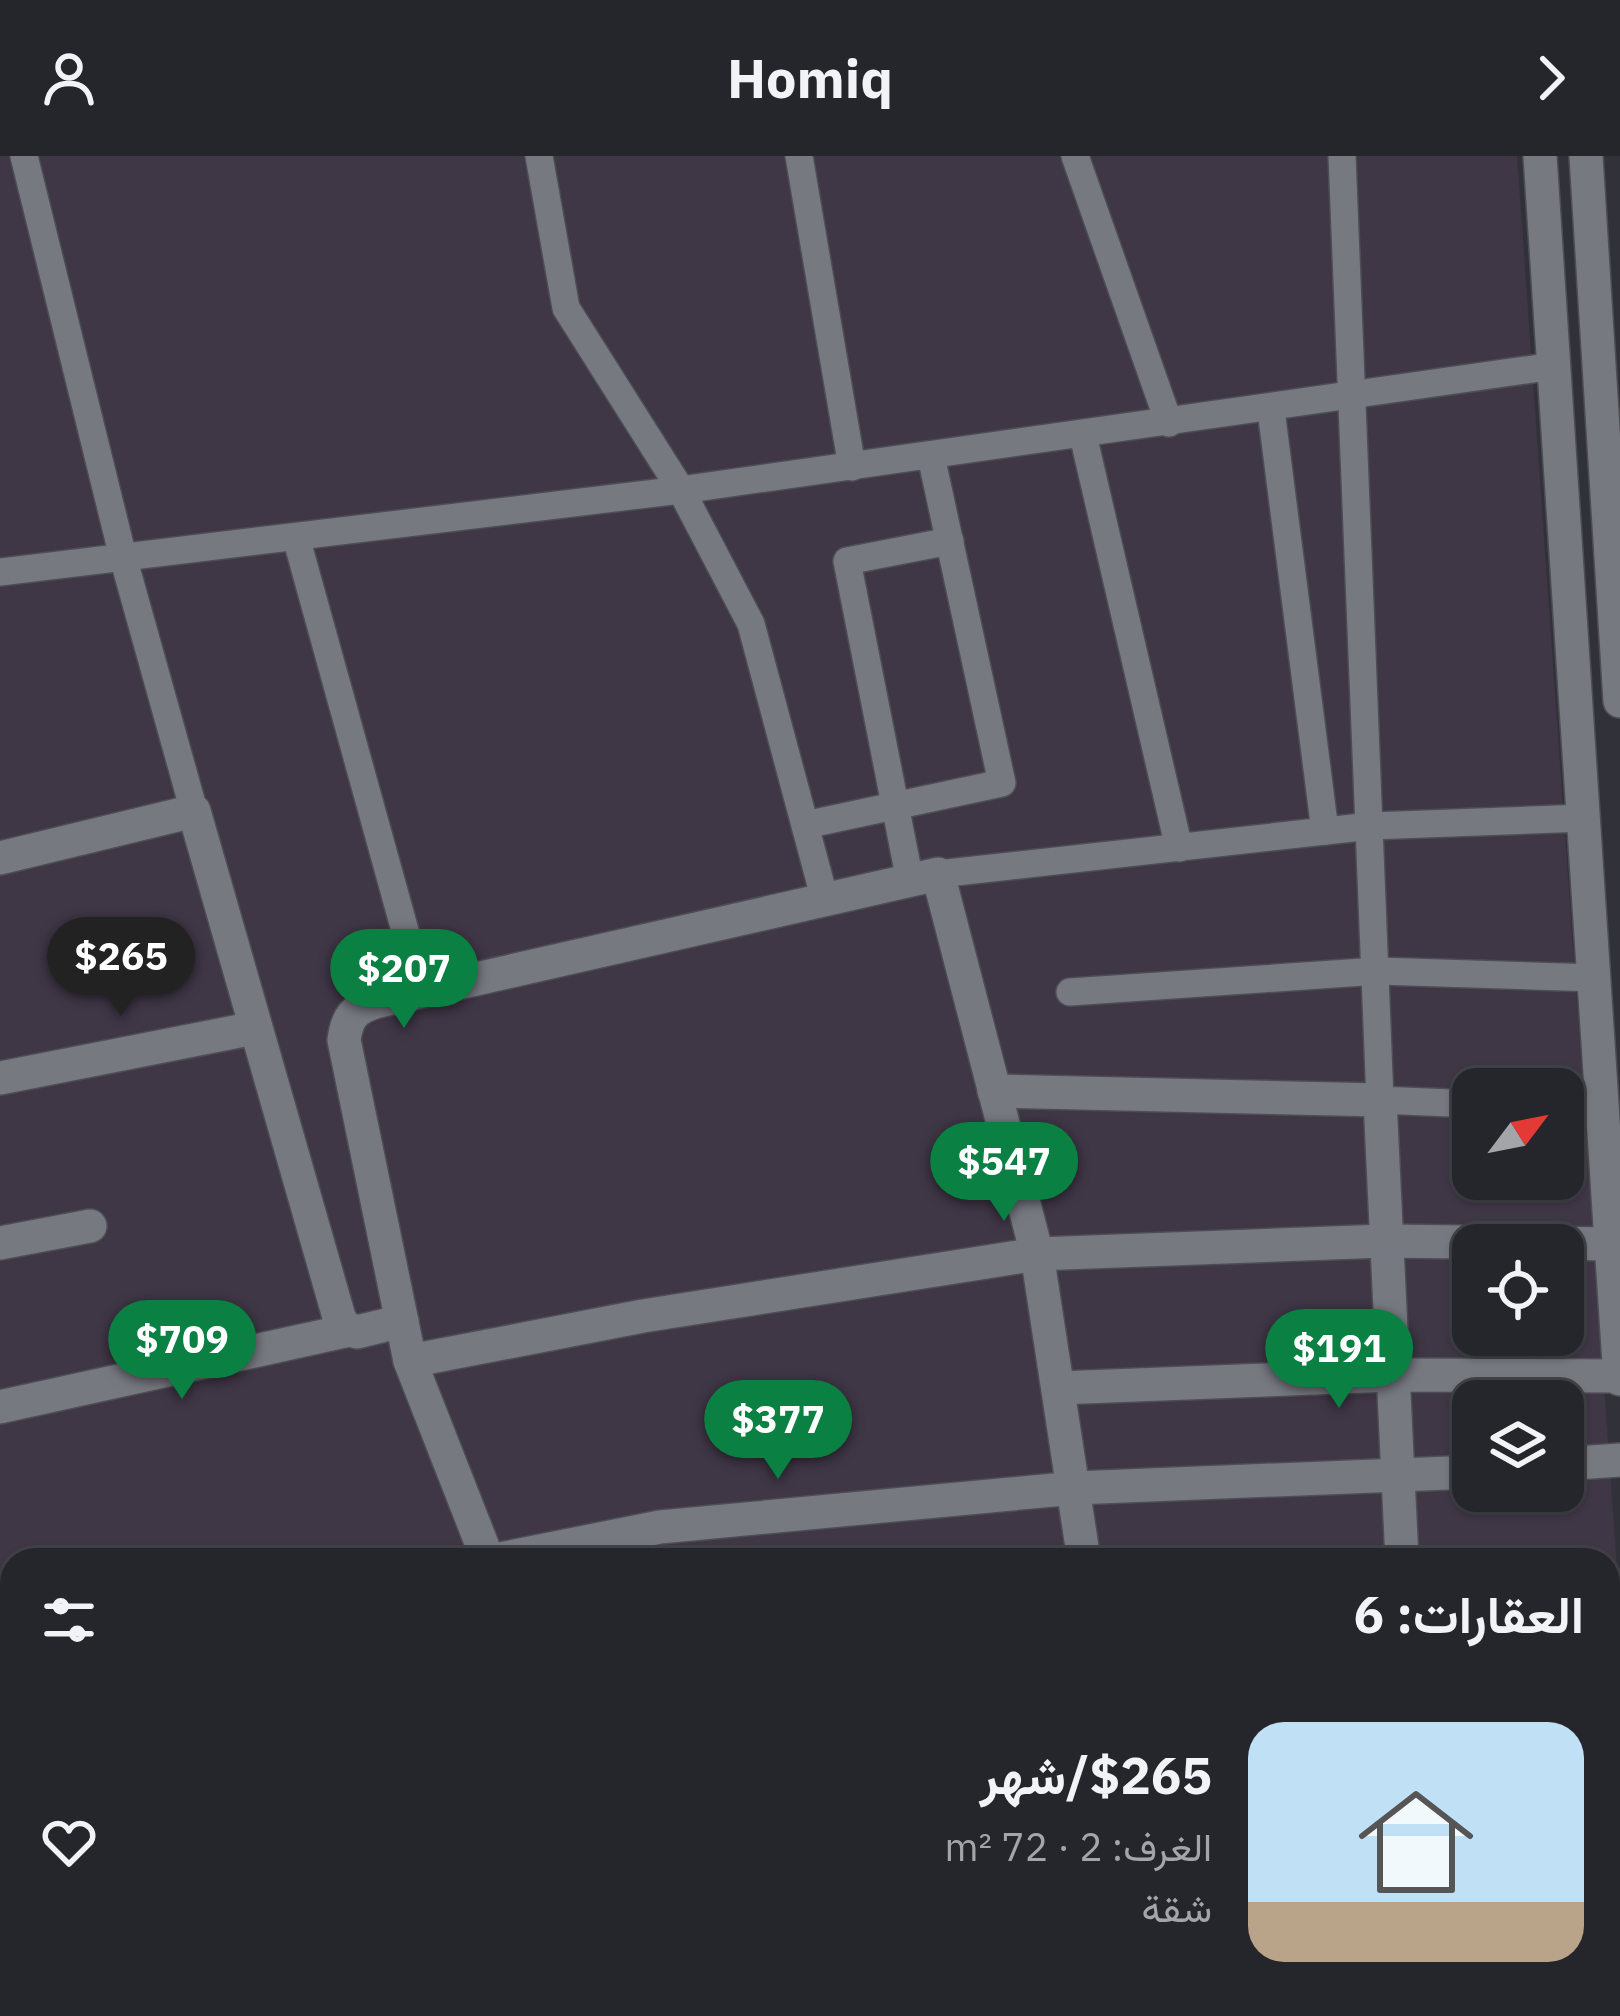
<!DOCTYPE html>
<html lang="ar">
<head>
<meta charset="utf-8">
<style>
  :root { --surface:#25262b; --page:#2d2e33; --text:#f1f3f6; --muted:#a3a5a9; --line:#424347; --accent:#0b8043 }
  body { margin:0; font-family:"IBM Plex Sans",Vazirmatn,sans-serif; background:var(--page); color:var(--text); direction:rtl; height:100vh; display:flex; flex-direction:column; font-size:45px; white-space:nowrap }
  * { box-sizing:border-box; margin:0 }
  p { font-size:39px; color:var(--muted) }
  .icon { flex:none; width:66px; height:66px; fill:none; stroke:currentColor; stroke-width:2; stroke-linecap:round; stroke-linejoin:round }
  .map { position:relative; flex:1; overflow:hidden; direction:ltr }
  .details { position:absolute; left:0px; top:1392px; width:1620px; height:468px; display:flex; flex-direction:column; background:var(--surface); border-radius:36px 36px 0 0; box-shadow:0 3px 9px #0004,0 0 0 3px var(--line); direction:rtl }
  .details>* { flex:none }
  .needle { width:78px; rotate:58deg }
  .controls { position:absolute; left:1452px; top:912px; display:grid; gap:24px }
  .controls a { display:grid; place-items:center; width:132px; height:132px; border-radius:24px; background:var(--surface); box-shadow:0 3px 9px #0004,0 0 0 3px var(--line); font-size:60px }
  .price { position:absolute; translate:-50% -102px; padding:0 27px; border-radius:42px; background:var(--accent); color:#fff; font-size:39px; line-height:78px; filter:drop-shadow(0 3px 6px #0008) }
  .price::after { content:''; position:absolute; left:50%; top:72px; width:36px; height:27px; margin-left:-18px; background:inherit; clip-path:polygon(0 0,100% 0,50% 100%) }
  .price.selected { background:#222; color:#fff }
  ul { padding:0; list-style:none }
  li { display:flex; align-items:center; gap:36px; height:300px; padding:0 36px }
  li span { display:grid; place-items:center; flex:none; width:336px; height:240px; border-radius:36px; color:#555 }
  li>.icon { margin-inline-start:auto }
  span .icon { width:144px; height:144px; fill:#fffc; stroke-width:1 }
  li b { font-size:51px }
  h2 { display:flex; justify-content:space-between; align-items:center; height:144px; padding:0 36px; font-size:51px }
  header { display:flex; justify-content:space-between; align-items:center; height:156px; padding:0 36px; background:var(--surface); font-size:54px; font-weight:700 }
  .map>svg:first-child { display:block }
  .commercial { fill:#3f3646; fill-rule:evenodd }
  .lines { fill:none; stroke-linecap:round; stroke-linejoin:round }
  .pedestrian-casing { stroke:#4d4e53; stroke-width:30 }
  .minor-casing { stroke:#4d4e53; stroke-width:36 }
  .secondary-casing { stroke:#4d4e53; stroke-width:36 }
  .pedestrian { stroke:#777981; stroke-width:27 }
  .minor { stroke:#777981; stroke-width:33 }
  .secondary { stroke:#777981; stroke-width:33 }
</style>
</head>
<body>
<header><svg class="icon" aria-label="forward" viewBox="0 0 24 24"><path d="M9 5l7 7-7 7"/></svg>Homiq<svg class="icon" aria-label="person" viewBox="0 0 24 24"><circle cx="12" cy="8" r="4"/><path d="M4 21q1-7 8-7t8 7"/></svg></header>
<div class="map">
<svg width="1620" height="1860" viewBox="0 0 1620 1860">
  <rect width="100%" height="100%" fill="#313239"/>
  <path class="commercial" d="M 0,0 L 1517,0 L 1619,1441 L 1608,1442 L 1608,1404 L 12,1404 L 12,1760 L 0,1763 ZM 1473,933 L 1563,933 L 1563,1023 L 1473,1023 ZM 1473,1089 L 1563,1089 L 1563,1179 L 1473,1179 ZM 1473,1245 L 1563,1245 L 1563,1335 L 1473,1335 Z"/>
  <g class="lines">
    <defs>
      <g id="pedestrian">
        <polyline points="24,0 123,401 194,655"/>
        <polyline points="539,0 566,152 681,334 751,468 825,744"/>
        <polyline points="799,0 852,311"/>
        <polyline points="1075,0 1169,267"/>
        <polyline points="1342,0 1380,944 1473,948"/>
        <polyline points="1271,254 1325,675"/>
        <polyline points="1083,279 1179,692"/>
        <polyline points="296,381 422,836"/>
        <polyline points="0,416 681,334 1554,210"/>
        <polyline points="805,669 1002,627 931,300"/>
        <polyline points="938,718 1371,670 1584,662"/>
        <polyline points="910,725 847,405 950,385"/>
        <polyline points="1070,836 1378,815 1596,822"/>
        <polyline points="1563,951 1604,952"/>
      </g>
      <g id="minor">
        <polyline points="0,702 194,655 339,1161 344,1171 357,1176 402,1165"/>
        <polyline points="0,922 255,872"/>
        <polyline points="994,935 1380,944 1402,1404"/>
        <polyline points="0,1087 90,1070"/>
        <polyline points="410,1205 643,1160 1037,1098 1384,1085 1612,1088"/>
        <polyline points="1058,1232 1391,1219 1620,1220"/>
        <polyline points="0,1251 350,1174"/>
        <polyline points="1563,1308 1620,1304"/>
        <path d="M 488,1404 L 410,1205 L 344,884 C 347,861 354,853 375,846 L 938,718 L 1037,1098 L 1084,1404"/>
        <polyline points="495,1404 660,1371 1075,1332 1473,1316"/>
        <polyline points="1608,1458 1620,1457"/>
        <polyline points="0,1517 12,1514"/>
        <polyline points="0,1710 12,1707"/>
        <polyline points="1608,1750 1620,1748"/>
        <polyline points="670,1848 675,1860"/>
        <polyline points="1145,1848 1146,1860"/>
        <polyline points="1421,1848 1421,1860"/>
        <polyline points="0,1853 18,1848"/>
        <polyline points="898,1860 980,1848"/>
      </g>
      <g id="secondary">
        <polyline points="1540,0 1620,1223"/>
        <polyline points="1586,0 1620,545"/>
      </g>
    </defs>
    <use href="#pedestrian" class="pedestrian-casing"/>
    <use href="#minor" class="minor-casing"/>
    <use href="#secondary" class="secondary-casing"/>
    <use href="#pedestrian" class="pedestrian"/>
    <use href="#minor" class="minor"/>
    <use href="#secondary" class="secondary"/>
  </g>
</svg>
<div class="controls">
<a><svg class="needle" viewBox="-14 -14 28 28"><path d="M0-13l5 13h-10z" fill="#e53935"/><path d="M0 13l5-13h-10z" fill="#a3a5a9"/></svg></a>
<a><svg class="icon" aria-label="locate" viewBox="0 0 24 24"><circle cx="12" cy="12" r="6"/><path d="M12 2v4M12 18v4M2 12h4M18 12h4"/></svg></a>
<a><svg class="icon" aria-label="layers" viewBox="0 0 24 24"><path d="M12 4l9 5-9 5-9-5zM3 14l9 5 9-5"/></svg></a>
</div>
<b class="price selected" style="left:121px;top:863px">$265</b>
<b class="price" style="left:404px;top:875px">$207</b>
<b class="price" style="left:1004px;top:1068px">$547</b>
<b class="price" style="left:182px;top:1246px">$709</b>
<b class="price" style="left:1339px;top:1255px">$191</b>
<b class="price" style="left:778px;top:1326px">$377</b>
<section class="details">
<h2>العقارات: 6<svg class="icon" aria-label="filters" viewBox="0 0 24 24"><path d="M4 7h16M4 17h16"/><circle cx="9" cy="7" r="2"/><circle cx="15" cy="17" r="2"/></svg></h2>
<ul>
<li><span style="background:linear-gradient(#bfe0f5 75%,#b9a48a 0)"><svg class="icon" aria-label="home" viewBox="0 0 24 24"><path d="M3 11l9-7 9 7M6 9v11h12V9"/></svg></span><div><b>$265/شهر</b><p>الغرف: 2 · 72 m²</p><p>شقة</p></div><svg class="icon" aria-label="heart" viewBox="0 0 24 24"><path d="M12 20l-8-8c-3-5 5-10 8-4 3-6 11-1 8 4z"/></svg></li>
</ul>
</section>
</div>
</body>
</html>
